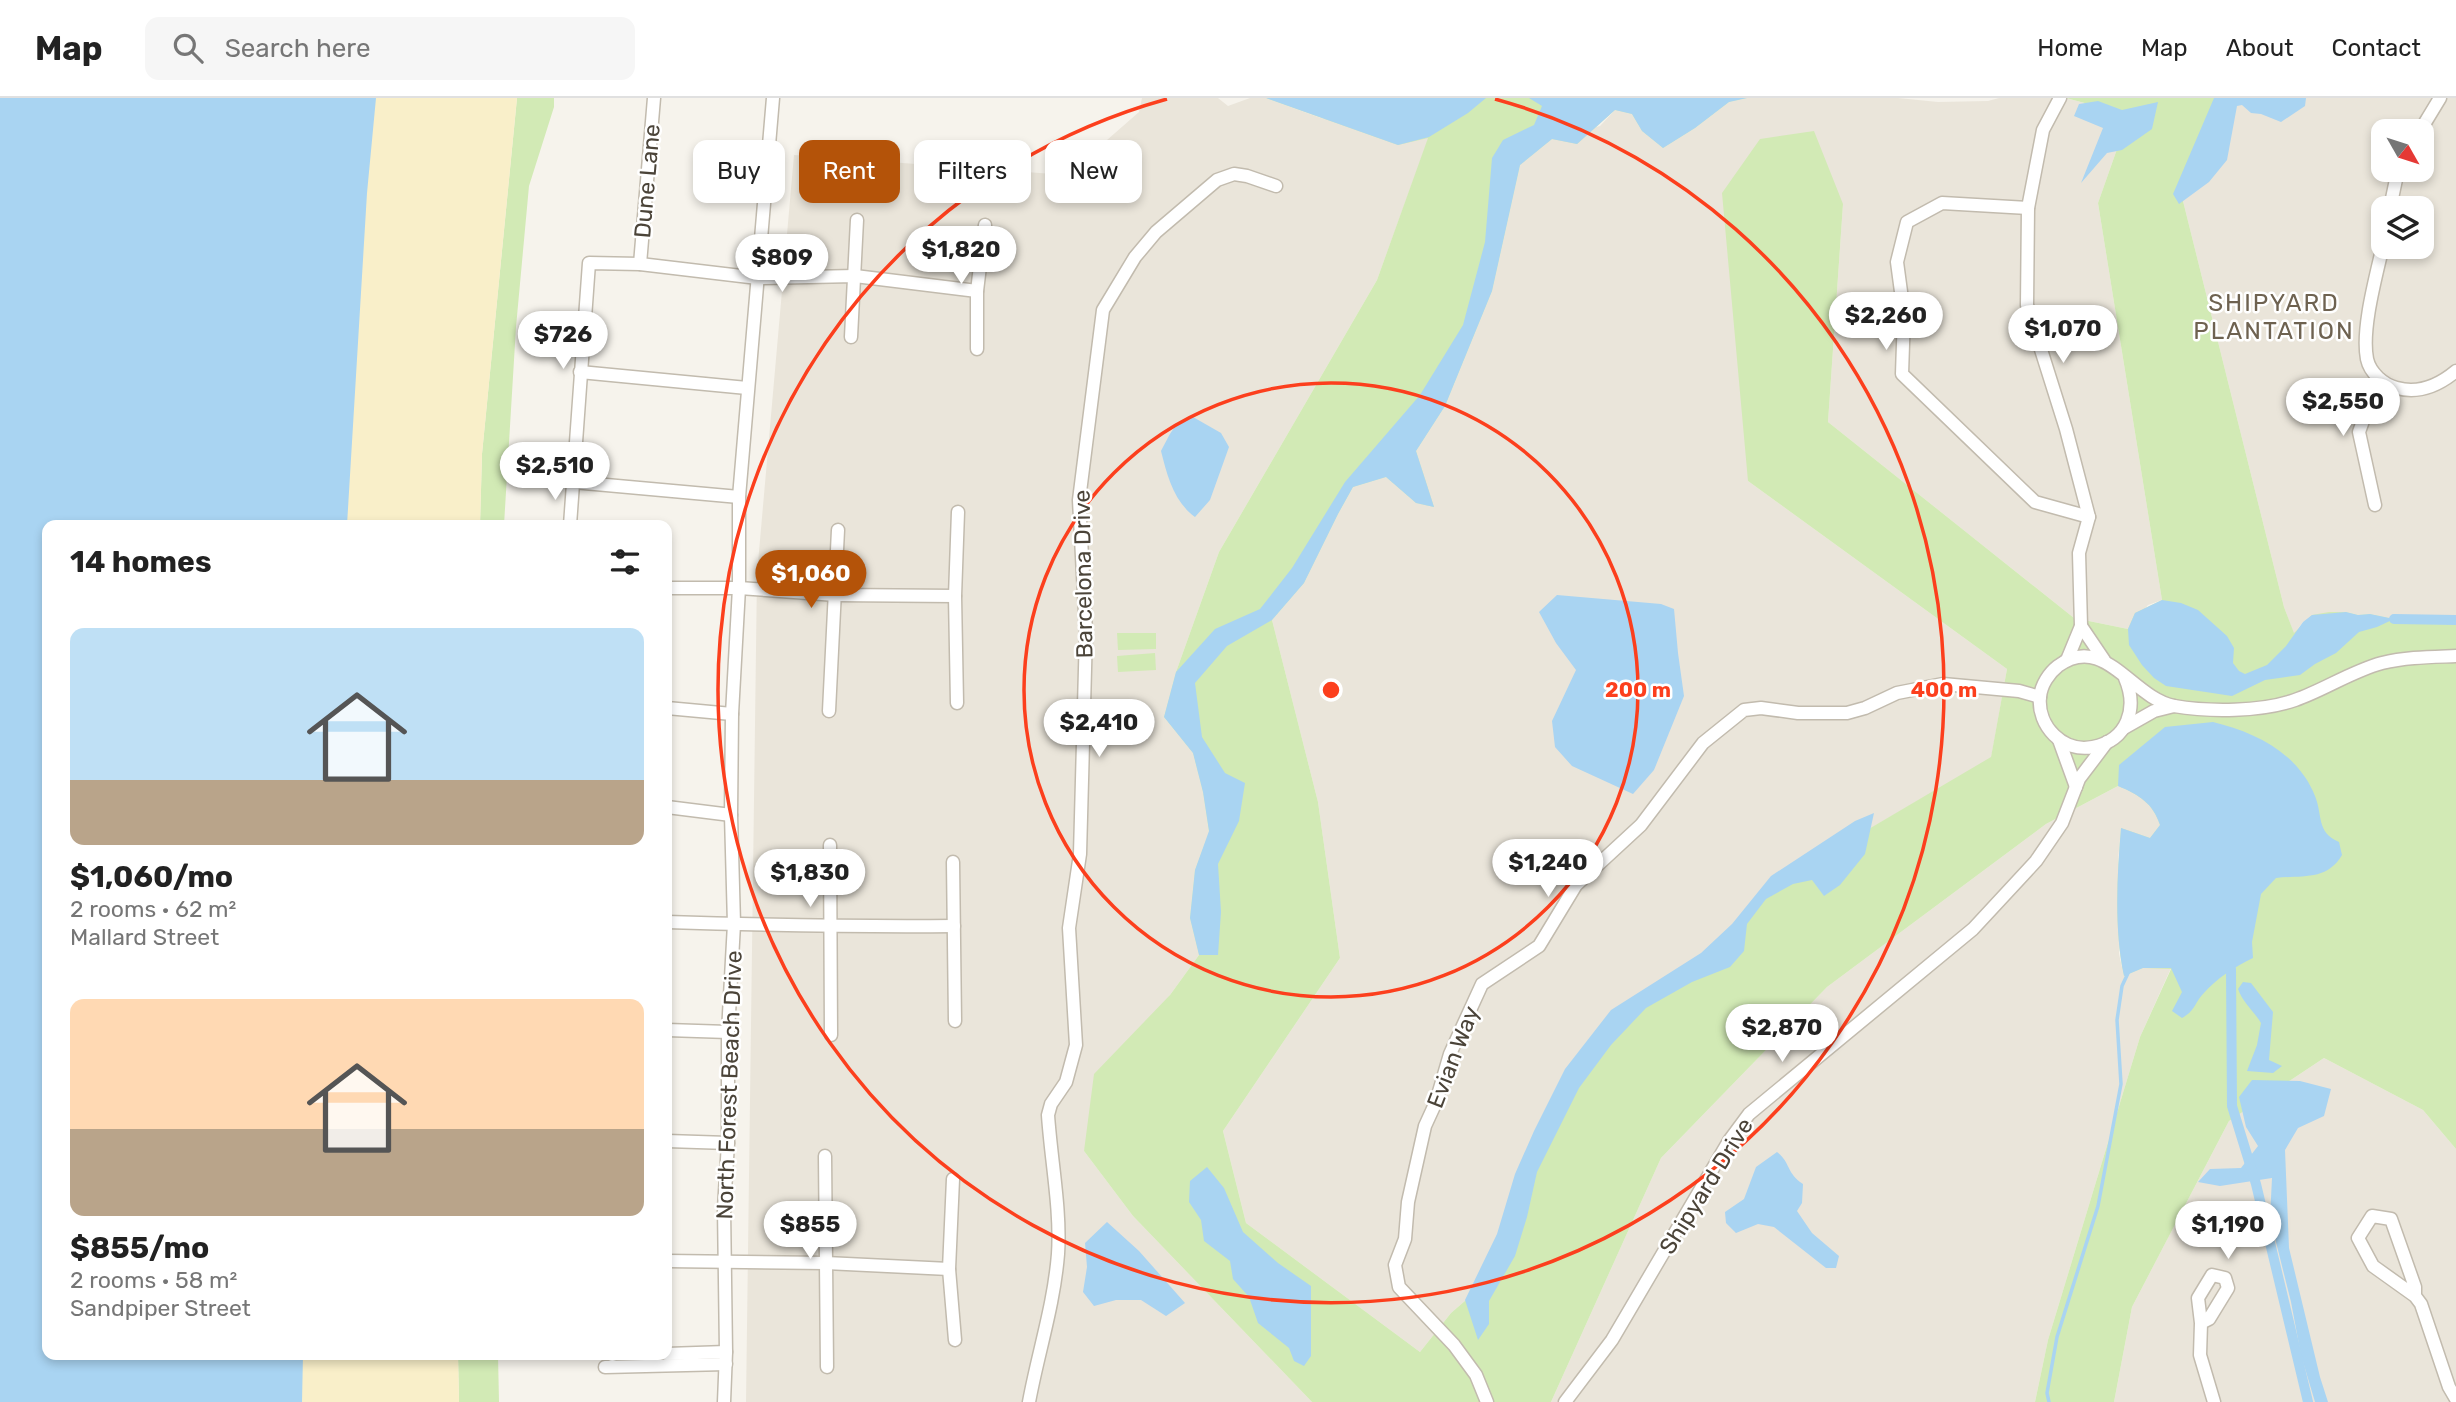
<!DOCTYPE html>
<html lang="en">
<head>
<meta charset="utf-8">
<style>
  :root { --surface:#fff; --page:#f6f6f6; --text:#222; --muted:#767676; --line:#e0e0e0; --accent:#b45309 }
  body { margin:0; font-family:Rubik,sans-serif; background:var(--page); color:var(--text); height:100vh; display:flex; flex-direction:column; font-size:26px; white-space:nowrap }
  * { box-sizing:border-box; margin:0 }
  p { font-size:23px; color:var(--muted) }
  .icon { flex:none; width:38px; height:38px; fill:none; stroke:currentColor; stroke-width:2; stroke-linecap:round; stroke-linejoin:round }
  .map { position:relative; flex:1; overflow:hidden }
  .sheet { position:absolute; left:42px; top:422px; width:630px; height:840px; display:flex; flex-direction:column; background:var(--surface); border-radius:14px; box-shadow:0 4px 10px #0003 }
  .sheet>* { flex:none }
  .banner { position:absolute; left:693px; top:42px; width:665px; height:63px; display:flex; gap:14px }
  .needle { width:46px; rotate:129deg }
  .fabs { position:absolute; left:2371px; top:21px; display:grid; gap:14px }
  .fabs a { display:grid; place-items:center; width:63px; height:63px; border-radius:14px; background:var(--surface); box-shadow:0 4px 10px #0003; font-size:35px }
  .price { position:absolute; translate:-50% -60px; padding:0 16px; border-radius:24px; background:#fff; color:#222; font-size:23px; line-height:46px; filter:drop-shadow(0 2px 4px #0008) }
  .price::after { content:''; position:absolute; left:50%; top:42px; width:21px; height:16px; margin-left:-10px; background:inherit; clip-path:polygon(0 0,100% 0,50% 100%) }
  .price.selected { background:var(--accent); color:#fff }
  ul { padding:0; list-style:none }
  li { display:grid; align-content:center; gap:14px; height:371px; padding:0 28px }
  li span { display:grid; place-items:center; height:217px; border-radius:14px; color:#555 }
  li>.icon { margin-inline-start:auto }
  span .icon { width:126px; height:126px; fill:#fffc; stroke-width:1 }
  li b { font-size:30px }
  h2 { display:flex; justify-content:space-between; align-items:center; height:84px; padding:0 28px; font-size:30px }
  .tag { padding:0 24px; border-radius:14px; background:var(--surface); box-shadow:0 4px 10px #0003; font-size:24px; line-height:63px }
  .tag.selected { background:var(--accent); color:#fff }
  header { display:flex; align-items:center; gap:42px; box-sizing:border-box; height:98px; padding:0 35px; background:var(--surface); border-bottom:2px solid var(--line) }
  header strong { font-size:33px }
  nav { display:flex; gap:38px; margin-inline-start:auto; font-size:24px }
  .search { width:490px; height:63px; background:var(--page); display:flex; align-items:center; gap:18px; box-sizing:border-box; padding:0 24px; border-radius:14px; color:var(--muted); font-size:26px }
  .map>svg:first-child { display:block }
  .residential { fill:#eae5da; fill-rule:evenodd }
  .green { fill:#d2eab5 }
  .sand { fill:#f9efc9 }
  .water { fill:#a9d4f2 }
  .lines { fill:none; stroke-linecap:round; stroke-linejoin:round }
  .stream { stroke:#a9d4f2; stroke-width:3.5 }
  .canal { stroke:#a9d4f2; stroke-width:10 }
  .minor-casing { stroke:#c2bbae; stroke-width:15 }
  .minor { stroke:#fff; stroke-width:12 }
  .ring { fill:none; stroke:#fc3f1d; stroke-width:3.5 }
  .labels { text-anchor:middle; stroke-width:5; stroke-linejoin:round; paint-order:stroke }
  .street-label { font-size:23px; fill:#4b4439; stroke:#fff }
  .neighbourhood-label { font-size:24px; letter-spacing:2px; fill:#6e6250; stroke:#fff }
  .centre { fill:#fc3f1d; stroke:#fff; stroke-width:3.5 }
  .ring-label { font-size:21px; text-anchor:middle; font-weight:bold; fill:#fc3f1d; stroke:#fff; stroke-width:5; stroke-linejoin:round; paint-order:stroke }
</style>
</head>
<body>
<header>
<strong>Map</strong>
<div class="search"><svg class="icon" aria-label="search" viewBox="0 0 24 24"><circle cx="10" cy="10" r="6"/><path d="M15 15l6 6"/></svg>Search here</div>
<nav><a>Home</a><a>Map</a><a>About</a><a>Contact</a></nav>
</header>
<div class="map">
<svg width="2456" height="1304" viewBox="0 0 2456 1304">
  <rect width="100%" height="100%" fill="#f6f3ec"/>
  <g class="residential">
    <polygon points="1142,0 1218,0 1228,8 1250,0 1266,0 1321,20 1429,39 1377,182 1219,454 1176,574 1164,619 1193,655 1203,694 1209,734 1195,772 1190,820 1199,857 1170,897 1084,1053 1133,1118 1312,1304 746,1304 757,476 794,57 1067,77 1139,14"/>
    <polygon points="1747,0 1898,0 1938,4 1988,3 1999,0 2066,0 2129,17 2098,105 2162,502 2148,507 2128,531 2074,520 1828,324 1843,106 1748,383 2007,571 1991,660 1760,795 1488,1183 1451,1215 1420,1254 1246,1125 1223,1033 1340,860 1318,704 1272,522 1304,485 1338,416 1353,389 1386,379 1416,405 1433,408 1416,353 1445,308 1492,193 1520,67 1552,41 1600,28 1615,12 1632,16 1642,33 1663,50 1695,30 1729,4"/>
    <path d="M 2244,0 L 2456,0 L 2456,522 L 2394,521 L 2370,516 L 2358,517 L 2346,514 L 2303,524 L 2294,536 L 2284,509 L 2183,103 L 2226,6 ZM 2384,33 L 2422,33 L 2422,72 L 2384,72 ZM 2384,110 L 2422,110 L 2422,149 L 2384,149 Z"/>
    <polygon points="2118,688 2140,698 2156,714 2160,727 2150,740 2121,731 2118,762 2119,856 2124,878 2143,870 2171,870 2140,939 2048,1242 2035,1304 1551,1304 1661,1060 1827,889 2046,726"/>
    <polygon points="2324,960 2423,1012 2456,1051 2456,1304 2114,1304 2132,1209 2229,1023"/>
  </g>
  <g class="green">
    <polygon points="517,0 554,0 554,9 529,88 516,229 504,427 480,427 482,356"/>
    <path d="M 1266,0 L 1747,0 L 1729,4 L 1695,30 L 1663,50 L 1642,33 L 1632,16 L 1615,12 L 1577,46 L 1552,41 L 1520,67 L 1492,193 L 1445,308 L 1416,353 L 1434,409 L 1416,405 L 1386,379 L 1353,389 L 1338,416 L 1304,485 L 1272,522 L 1318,704 L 1340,860 L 1223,1033 L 1246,1125 L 1420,1254 L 1451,1215 L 1488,1183 L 1554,997 L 1625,910 L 1730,844 L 1760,795 L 1991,659 L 2007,571 L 1748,383 L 1722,95 L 1760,41 L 1814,33 L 1843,106 L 1828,324 L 2074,520 L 2128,531 L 2135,515 L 2162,502 L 2098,105 L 2129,17 L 2066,0 L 2244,0 L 2226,6 L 2183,103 L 2284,509 L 2294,535 L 2312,517 L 2329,514 L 2346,514 L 2358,517 L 2370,516 L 2394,521 L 2456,522 L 2456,1051 L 2423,1012 L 2324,960 L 2229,1023 L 2132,1209 L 2114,1304 L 2035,1304 L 2048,1242 L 2140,939 L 2171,871 L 2143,870 L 2124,878 C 2114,831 2117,778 2121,730 L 2150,740 L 2160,727 C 2153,705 2139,697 2118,688 L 2046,726 L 1827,889 L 1661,1060 L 1551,1304 L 1312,1304 L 1133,1118 L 1084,1053 L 1094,976 L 1170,897 L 1199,857 L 1190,820 L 1195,772 L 1209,734 L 1203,694 L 1193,655 L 1164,619 L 1176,574 L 1219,454 L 1377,182 L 1428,40 L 1398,47 Z"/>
    <polygon points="1117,535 1156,535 1156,551 1118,552"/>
    <polygon points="1155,555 1156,572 1118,574 1117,558"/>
    <polygon points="458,1257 498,1257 499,1304 459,1304"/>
  </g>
  <g class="sand">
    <polygon points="299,0 517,0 482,356 480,427 252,427"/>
    <polygon points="191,1257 458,1257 459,1304 194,1304"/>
  </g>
  <g class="water">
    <polygon points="0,0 376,0 367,95 347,427 47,427 47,1256 303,1257 302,1304 0,1304"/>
    <polygon points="1266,0 1486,0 1468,15 1429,39 1398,47"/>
    <polygon points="1529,0 1747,0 1729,4 1695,30 1663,50 1642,33 1632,16 1615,12 1577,46 1552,41 1520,67 1492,193 1445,308 1416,353 1434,409 1416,405 1386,379 1353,389 1338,416 1304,485 1272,522 1227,548 1195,585 1202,639 1225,675 1245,685 1239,723 1218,766 1221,814 1218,857 1199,857 1190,820 1195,772 1209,733 1203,694 1193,655 1164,619 1176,574 1215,531 1260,511 1292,470 1345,384 1420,297 1463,227 1485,144 1492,60 1503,42 1534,27 1542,8"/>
    <polygon points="2214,0 2306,0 2305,8 2281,24 2261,16 2251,15 2242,7 2237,8 2227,62 2209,84 2179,106 2173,96"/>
    <polygon points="2098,3 2122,12 2158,4 2152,31 2122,52 2107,55 2081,85 2103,30 2074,18 2079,6"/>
    <path d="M 1193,319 L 1221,335 L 1229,349 L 1210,402 L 1195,419 C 1174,404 1167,377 1161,353 C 1169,339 1175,320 1193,319 Z"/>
    <polygon points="1557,497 1661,506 1674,511 1678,555 1684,598 1654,672 1633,696 1572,668 1555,649 1552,623 1576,572 1556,545 1539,514"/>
    <polygon points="2162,502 2181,505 2198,512 2227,538 2234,550 2233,565 2239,573 2245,576 2267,567 2286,548 2303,524 2312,517 2346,514 2358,517 2370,516 2394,521 2377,529 2359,534 2336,555 2315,566 2300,577 2265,582 2232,598 2166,588 2154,580 2142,567 2129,547 2128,531 2135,515"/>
    <path d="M 2213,624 C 2255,634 2298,655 2315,698 C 2323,718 2316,734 2339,744 L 2342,757 C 2327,783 2302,777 2276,780 L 2261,796 L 2252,844 L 2253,860 C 2234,869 2217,880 2203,896 C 2194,906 2195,913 2182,920 L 2172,913 L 2182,894 L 2171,870 L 2143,870 L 2124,878 C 2114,831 2117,778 2121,730 L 2150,740 L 2160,727 C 2153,705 2139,697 2118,688 L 2119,667 L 2165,629 Z"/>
    <polygon points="1874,715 1865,756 1840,787 1824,798 1812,782 1793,786 1766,801 1747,826 1744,853 1730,869 1692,884 1646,910 1611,947 1579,990 1537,1074 1527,1119 1515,1158 1489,1203 1489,1226 1478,1242 1465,1202 1497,1136 1515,1076 1534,1033 1565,971 1611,912 1701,855 1732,826 1771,778 1855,723"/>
    <path d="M 2243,884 L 2251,885 L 2273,914 L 2269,962 L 2282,968 L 2273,975 L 2247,973 L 2257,947 L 2261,925 C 2253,912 2243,905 2238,891 Z"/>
    <polygon points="2252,982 2300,983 2331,991 2324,1018 2298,1030 2285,1052 2289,1150 2320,1279 2328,1304 2315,1304 2301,1257 2291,1204 2270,1120 2272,1080 2220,1088 2198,1084 2210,1071 2241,1070 2258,1048 2246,1029 2239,999"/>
    <path d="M 1777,1054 C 1791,1065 1786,1075 1803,1086 L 1802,1105 L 1797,1113 L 1812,1135 L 1839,1158 L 1836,1170 L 1826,1170 L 1774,1129 L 1758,1126 L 1736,1135 L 1726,1125 L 1725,1114 L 1744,1101 L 1756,1069 Z"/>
    <polygon points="1207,1069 1224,1090 1243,1134 1278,1165 1311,1188 1311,1258 1304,1268 1294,1263 1289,1250 1258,1225 1249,1199 1233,1181 1230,1163 1204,1143 1201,1122 1189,1104 1190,1083"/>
    <polygon points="1107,1124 1139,1153 1185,1205 1166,1218 1141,1202 1116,1202 1094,1208 1083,1194 1087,1169 1085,1145"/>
  </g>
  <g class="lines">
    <polyline class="stream" points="2049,1304 2047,1295 2057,1239 2098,1108 2121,986 2117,922 2122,888 2129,873"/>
    <g class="canal">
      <polyline points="2394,521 2456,522"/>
      <polyline points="2231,871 2232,1008 2256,1086 2308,1304"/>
    </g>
    <defs>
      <g id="minor">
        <polyline points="2060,0 2043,32 2028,110 2027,207 2066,331 2089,419 2079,455 2081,528 2067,562"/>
        <polyline points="2420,33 2440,0"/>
        <polyline points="2028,110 1942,105 1907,124 1897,164 1904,216 1902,276 2035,404 2089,419"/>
        <polyline points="2390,110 2398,72"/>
        <path d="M 2384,143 C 2377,175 2361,230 2367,261 C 2370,275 2384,287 2397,290 C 2419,296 2438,288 2456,273"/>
        <polyline points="640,166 654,0"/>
        <polyline points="851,239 857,122"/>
        <polyline points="977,251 977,193 985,127"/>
        <polyline points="580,274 747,290"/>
        <polyline points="573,384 739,399"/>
        <polyline points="2375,407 2359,334 2369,306 2385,287"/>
        <polyline points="570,427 589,165 640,166 758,180 855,178 977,193"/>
        <polyline points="667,490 739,490 836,497 955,498"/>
        <polyline points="2081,528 2104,562"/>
        <path d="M 2125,580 C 2138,610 2128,642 2093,649 C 2063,655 2037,628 2040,599 C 2041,587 2049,575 2058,568 C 2104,534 2132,600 2174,608 C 2209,614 2261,614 2295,602 C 2324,592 2352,573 2382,565 C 2407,559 2431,559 2456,558"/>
        <polyline points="957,605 955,498 958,414"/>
        <polyline points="667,610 732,616"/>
        <polyline points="829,613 838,432"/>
        <polyline points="2124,630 2154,613 2174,608"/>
        <polyline points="2059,642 2076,689"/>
        <polyline points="667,709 731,717"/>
        <polyline points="830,747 831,937"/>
        <polyline points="953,764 955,923"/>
        <path d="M 667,824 C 763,827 858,829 954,828"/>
        <polyline points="667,932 728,934"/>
        <polyline points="667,1043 728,1045"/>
        <polyline points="825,1058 827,1269"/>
        <polyline points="953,1081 949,1171 955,1242"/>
        <polyline points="667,1163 826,1165 949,1171"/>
        <polyline points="2415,1198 2415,1189 2391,1121 2372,1118 2358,1140 2373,1168 2415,1198 2421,1206 2449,1289 2456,1301"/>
        <polyline points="2201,1225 2209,1221 2228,1190 2225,1180 2212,1177 2198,1200 2201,1225 2200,1257 2214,1304"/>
        <polyline points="667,1256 726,1254"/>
        <polyline points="612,1257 615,1256"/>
        <polyline points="605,1269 726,1266"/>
        <polyline points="724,1304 726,1254 724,1110 728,1045 728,934 734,826 731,717 732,616 739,490 739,399 773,0"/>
        <path d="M 1029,1304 C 1038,1255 1054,1207 1058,1156 C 1061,1112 1051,1062 1048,1017 L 1051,1006 L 1066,984 L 1076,947 L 1069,830 L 1080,756 L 1086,534 L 1079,402 L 1103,212 L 1135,159 L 1156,134 L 1217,82 L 1234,76 L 1247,78 L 1276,88"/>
        <polyline points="1487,1304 1476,1277 1454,1247 1399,1189 1395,1167 1405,1141 1408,1104 1425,1028 1436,1004 1450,956 1482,886 1539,848 1576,787 1641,727 1703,645 1744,612 1761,610 1798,615 1847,615 1865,610 1897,595 1943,586 2019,593 2040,599"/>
        <polyline points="1565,1304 1612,1242 1729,1043 1749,1016 1973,831 2036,763 2062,725 2079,681 2107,644"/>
      </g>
    </defs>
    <use href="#minor" class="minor-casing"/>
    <use href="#minor" class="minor"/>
  </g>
  <g class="ring">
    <circle cx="1331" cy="592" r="307"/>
    <path d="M1495 1A613 613 0 1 1 1167 1"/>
  </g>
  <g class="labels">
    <g class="street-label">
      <text transform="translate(647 83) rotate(-85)" y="8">Dune Lane</text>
      <text transform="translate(1083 476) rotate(-91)" y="8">Barcelona Drive</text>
      <text transform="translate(1453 959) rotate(-69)" y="8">Evian Way</text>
      <text transform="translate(729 987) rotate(-88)" y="8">North Forest Beach Drive</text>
      <text transform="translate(1706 1088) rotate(-58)" y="8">Shipyard Drive</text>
    </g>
    <g class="neighbourhood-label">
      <text x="2274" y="213">SHIPYARD<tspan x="2274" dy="28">PLANTATION</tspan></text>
    </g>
  </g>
  <circle cx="1331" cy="592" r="10" class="centre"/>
  <g class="ring-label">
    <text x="1638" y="599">200 m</text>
    <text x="1944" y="599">400 m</text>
  </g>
</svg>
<div class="fabs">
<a><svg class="needle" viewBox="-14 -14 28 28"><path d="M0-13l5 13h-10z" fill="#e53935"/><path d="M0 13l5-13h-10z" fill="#767676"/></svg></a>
<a><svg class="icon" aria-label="layers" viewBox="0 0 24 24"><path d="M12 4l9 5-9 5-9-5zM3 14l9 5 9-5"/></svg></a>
</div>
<b class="price" style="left:961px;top:188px">$1,820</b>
<b class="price" style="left:782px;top:196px">$809</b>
<b class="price" style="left:1886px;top:254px">$2,260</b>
<b class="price" style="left:2063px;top:267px">$1,070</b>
<b class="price" style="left:563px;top:273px">$726</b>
<b class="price" style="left:2343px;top:340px">$2,550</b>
<b class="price" style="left:555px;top:404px">$2,510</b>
<b class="price selected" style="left:811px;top:512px">$1,060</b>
<b class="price" style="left:1099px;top:661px">$2,410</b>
<b class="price" style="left:1548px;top:801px">$1,240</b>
<b class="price" style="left:810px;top:811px">$1,830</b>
<b class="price" style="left:1782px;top:966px">$2,870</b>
<b class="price" style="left:810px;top:1163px">$855</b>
<b class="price" style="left:2228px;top:1163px">$1,190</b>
<div class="banner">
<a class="tag">Buy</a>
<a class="tag selected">Rent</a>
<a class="tag">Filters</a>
<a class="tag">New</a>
</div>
<section class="sheet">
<h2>14 homes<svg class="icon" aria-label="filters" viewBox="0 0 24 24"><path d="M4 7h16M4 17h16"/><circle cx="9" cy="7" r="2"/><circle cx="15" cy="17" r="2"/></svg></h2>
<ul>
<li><span style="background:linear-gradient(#bfe0f5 70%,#b9a48a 0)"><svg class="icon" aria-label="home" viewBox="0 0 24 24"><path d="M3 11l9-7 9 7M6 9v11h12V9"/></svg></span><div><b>$1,060/mo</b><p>2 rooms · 62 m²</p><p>Mallard Street</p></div></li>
<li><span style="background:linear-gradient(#ffd9b3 60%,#b9a48a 0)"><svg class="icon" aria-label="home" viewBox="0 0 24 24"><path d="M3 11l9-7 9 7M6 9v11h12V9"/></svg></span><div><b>$855/mo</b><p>2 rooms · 58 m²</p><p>Sandpiper Street</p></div></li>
</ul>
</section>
</div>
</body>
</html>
